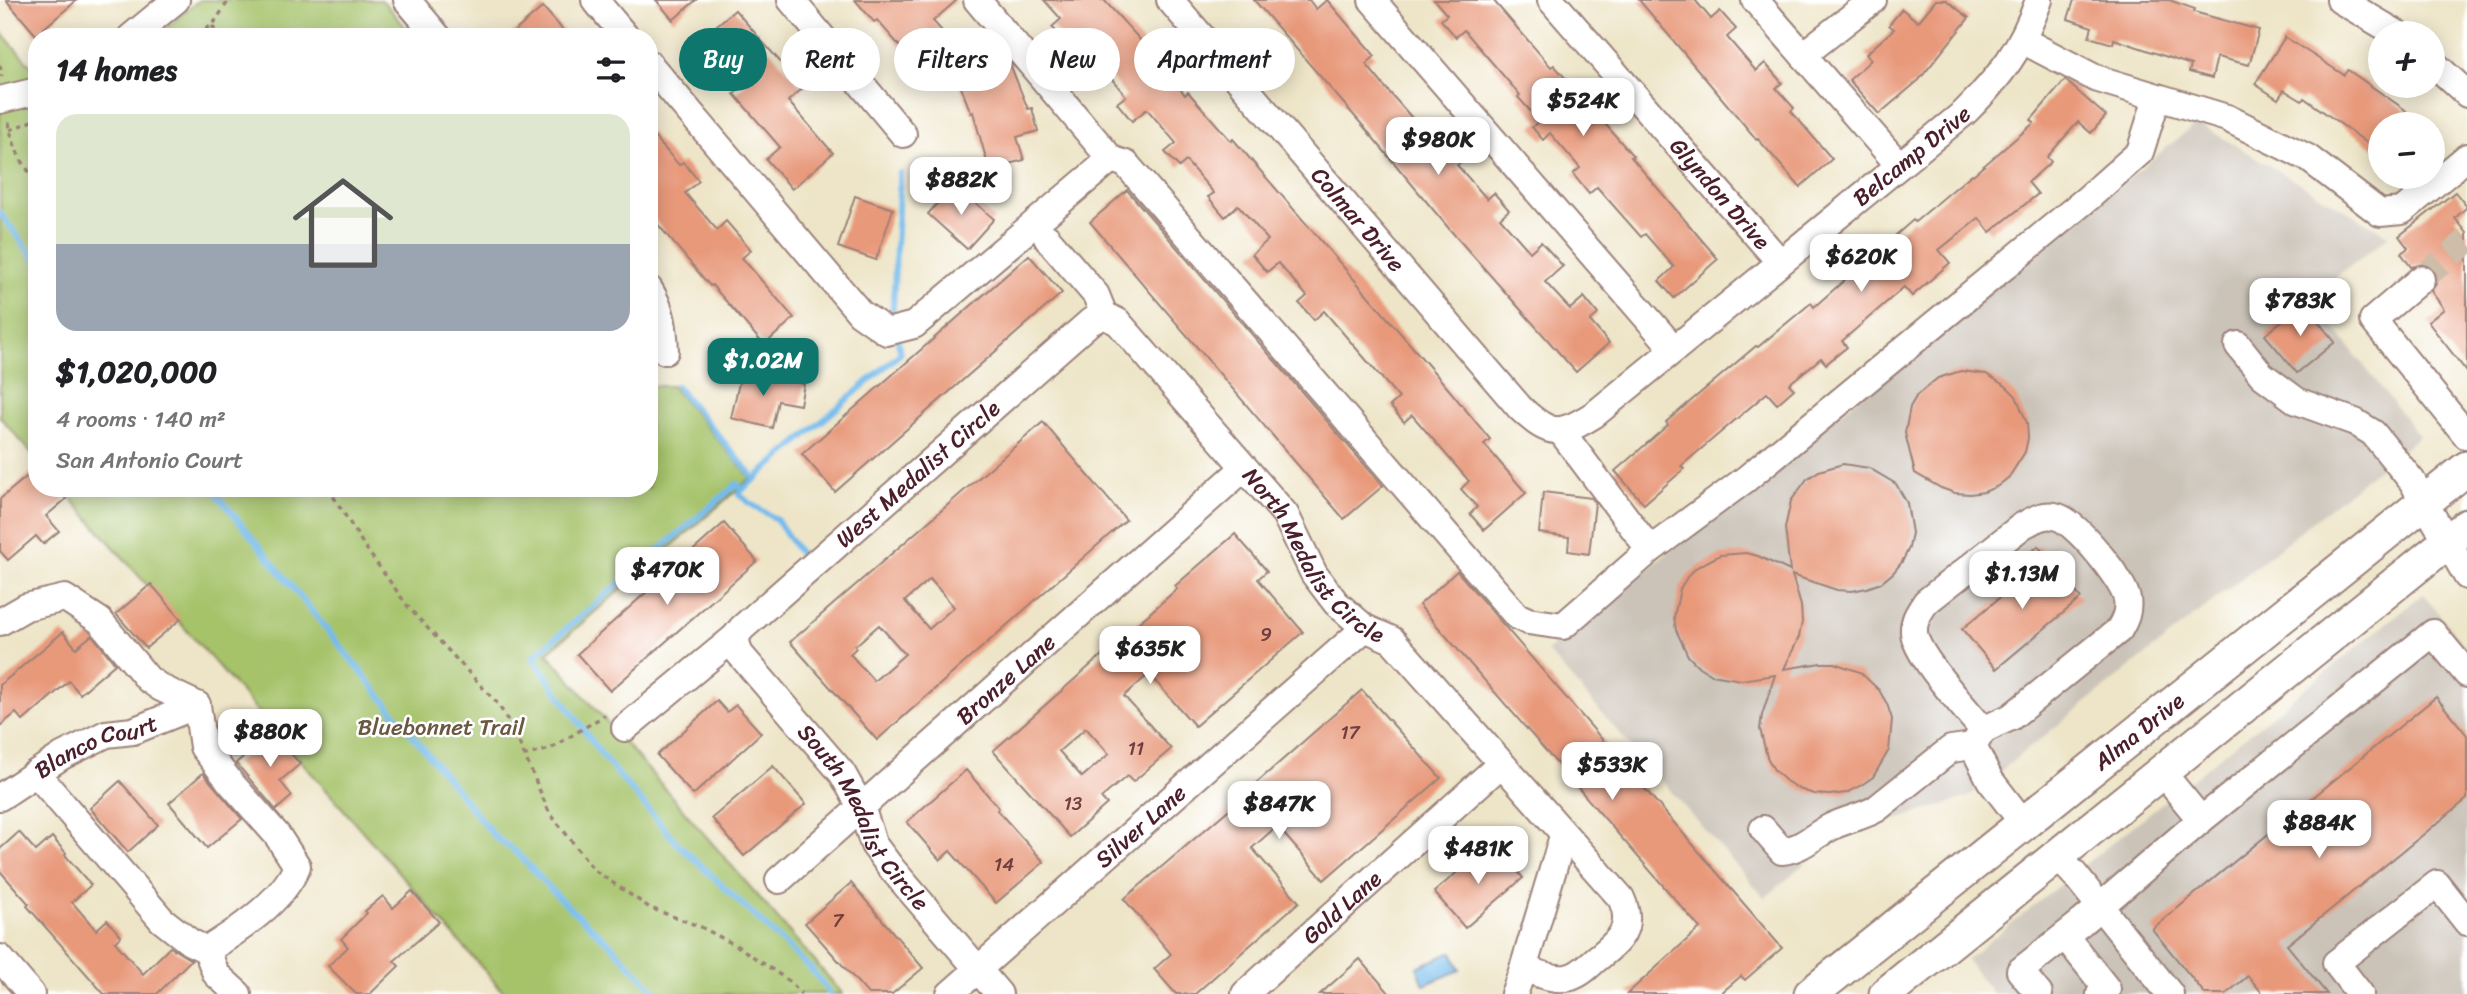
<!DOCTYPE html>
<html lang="en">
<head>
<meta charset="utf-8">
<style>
  :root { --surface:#fff; --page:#f6f6f6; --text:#202124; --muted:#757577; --accent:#0f766e }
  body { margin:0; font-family:Sriracha,sans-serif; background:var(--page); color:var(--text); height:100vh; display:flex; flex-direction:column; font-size:26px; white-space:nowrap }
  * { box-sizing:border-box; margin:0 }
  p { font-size:23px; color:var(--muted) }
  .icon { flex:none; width:38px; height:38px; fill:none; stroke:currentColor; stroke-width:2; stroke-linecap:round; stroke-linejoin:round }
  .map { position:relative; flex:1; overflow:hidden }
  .side { position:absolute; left:28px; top:28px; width:630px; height:469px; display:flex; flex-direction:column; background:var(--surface); border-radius:28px; box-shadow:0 4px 18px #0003 }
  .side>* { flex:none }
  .hud { position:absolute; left:679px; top:28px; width:665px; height:63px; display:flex; gap:14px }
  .buttons { position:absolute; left:2368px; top:21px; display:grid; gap:14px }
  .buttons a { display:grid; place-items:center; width:77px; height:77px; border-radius:50%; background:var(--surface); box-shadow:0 4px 18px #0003; font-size:35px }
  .price { position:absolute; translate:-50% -60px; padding:0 16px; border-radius:14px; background:#fff; color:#222; font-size:23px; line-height:46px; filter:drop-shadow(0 2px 4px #0008) }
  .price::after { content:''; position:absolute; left:50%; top:42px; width:21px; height:16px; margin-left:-10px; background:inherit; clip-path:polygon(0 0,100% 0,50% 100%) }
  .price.current { background:var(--accent); color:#fff }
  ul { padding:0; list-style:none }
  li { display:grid; align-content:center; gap:14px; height:371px; padding:0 28px }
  li span { display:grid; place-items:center; height:217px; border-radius:21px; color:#555 }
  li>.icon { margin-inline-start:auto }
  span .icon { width:126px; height:126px; fill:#fffc; stroke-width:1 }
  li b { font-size:30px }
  h2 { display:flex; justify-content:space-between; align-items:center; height:84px; padding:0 28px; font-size:30px }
  .pill { padding:0 24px; border-radius:32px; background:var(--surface); box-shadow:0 4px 18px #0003; font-size:24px; line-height:63px }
  .pill.current { background:var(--accent); color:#fff }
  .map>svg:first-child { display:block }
  .industrial { fill:#cbc3b8 }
  .green { fill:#a6c36a; stroke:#78714a; stroke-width:2 }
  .water { fill:#74bbec; stroke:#5f6d8c; stroke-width:2 }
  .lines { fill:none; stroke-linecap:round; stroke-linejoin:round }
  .stream { stroke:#74bbec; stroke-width:6 }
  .building { fill:#e8997a; fill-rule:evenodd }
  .minor-tunnel { stroke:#cdbda9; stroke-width:26; stroke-dasharray:26 13; stroke-linecap:butt }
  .minor-casing { stroke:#9c827a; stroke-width:30 }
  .major-casing { stroke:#9c827a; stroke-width:37 }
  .path { stroke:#9c827a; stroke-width:3.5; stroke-dasharray:5 5; stroke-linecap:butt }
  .minor { stroke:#fff; stroke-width:26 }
  .major { stroke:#fff; stroke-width:33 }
  .labels { text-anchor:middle; stroke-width:5; stroke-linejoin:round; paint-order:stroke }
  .number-label { font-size:19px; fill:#723e3f }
  .street-label { font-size:23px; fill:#4a1f2b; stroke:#fff }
  .park-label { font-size:23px; fill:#6a5841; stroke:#fff }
</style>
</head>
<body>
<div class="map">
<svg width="2467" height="994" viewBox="0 0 2467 994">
  <rect width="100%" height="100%" fill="#fff"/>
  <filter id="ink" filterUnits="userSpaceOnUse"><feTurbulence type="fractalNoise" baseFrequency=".0143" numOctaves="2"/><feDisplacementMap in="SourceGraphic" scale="14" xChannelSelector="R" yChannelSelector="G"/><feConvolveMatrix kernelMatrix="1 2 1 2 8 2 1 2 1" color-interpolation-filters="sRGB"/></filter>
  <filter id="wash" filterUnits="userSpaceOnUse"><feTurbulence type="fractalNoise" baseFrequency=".00686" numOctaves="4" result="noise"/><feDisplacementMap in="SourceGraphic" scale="28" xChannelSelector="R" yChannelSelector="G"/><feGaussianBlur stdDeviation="1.57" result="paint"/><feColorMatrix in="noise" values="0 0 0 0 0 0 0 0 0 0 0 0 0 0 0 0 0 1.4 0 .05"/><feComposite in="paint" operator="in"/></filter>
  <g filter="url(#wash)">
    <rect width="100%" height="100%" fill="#eee5c8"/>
    <g class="industrial">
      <polygon points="2197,123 2389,236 2310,297 2419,436 1968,797 1832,840 1765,898 1547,651"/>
      <polygon points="2423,594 2467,649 2467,994 1993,994 1966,960"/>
    </g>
    <g class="green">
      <polygon points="199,0 382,0 414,37 156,37"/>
      <polygon points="0,31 37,73 37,459 0,417"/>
      <polygon points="649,383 654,386 672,386 751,478 547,653 843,994 505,994 62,488 649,488"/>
    </g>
    <polygon class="water" points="1452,952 1460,970 1424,985 1417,967"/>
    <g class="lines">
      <g class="stream">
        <polyline points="0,213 37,262"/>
        <polyline points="892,325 900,173"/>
        <polyline points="676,386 755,479"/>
        <polyline points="212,488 495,837 517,853 561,900 611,945 658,994"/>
        <polyline points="742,490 739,494 749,503 776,519 807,564"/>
        <polyline points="830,994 812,970 677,843 603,757 533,657 737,484 742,490 901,353 896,335"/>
      </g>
    </g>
    <g id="blocks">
      <g class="building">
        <polygon points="6,0 77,0 36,35"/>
        <polygon points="656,0 696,0 673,20"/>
        <polygon points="855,0 957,0 933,21 950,40 918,67 877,20 874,22"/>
        <polygon points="1044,0 1104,0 1143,43 1185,95 1188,92 1231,141 1233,139 1446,386 1490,439 1484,444 1526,493 1484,530 1470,514 1477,507 1461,489 1469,481 1412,415 1404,422 1390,406 1399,398 1324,311 1314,320 1299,303 1307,296 1278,263 1267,272 1252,254 1268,240 1238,205 1225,217 1208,197 1214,193 1186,161 1179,167 1165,152 1176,143 1147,109 1132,121 1117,103 1126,96 1088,50 1079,57 1052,27 1061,19"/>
        <polygon points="1254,0 1309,0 1316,9 1327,0 1375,56 1366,64 1384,86 1440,150 1450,142 1464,159 1457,165 1487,199 1494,193 1509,210 1500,218 1530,252 1541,242 1563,266 1545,282 1570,309 1584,297 1598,314 1590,321 1609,343 1576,372 1451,231 1364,127"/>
        <polygon points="1434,0 1493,0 1551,67 1554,65 1633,156 1631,157 1718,259 1674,298 1659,281 1674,267 1645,234 1641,237 1597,187 1589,194 1573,174 1580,168 1550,133 1543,140 1532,127 1539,121 1518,97 1520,95 1464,30 1456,37 1441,20 1447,15"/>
        <polygon points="1639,0 1695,0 1711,19 1720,11 1736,29 1727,37 1756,71 1765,63 1782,83 1776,88 1794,108 1791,111 1832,159 1800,187 1758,139 1757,140"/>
        <polygon points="1936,0 1946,0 1969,18 1919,80 1879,114 1849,80 1871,60 1866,54 1894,29 1889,25 1902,9 1918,22"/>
        <polygon points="2074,0 2169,0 2195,9 2194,12 2259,30 2249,65 2217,57 2212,78 2189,72 2191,65 2114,39 2113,44 2089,37 2092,27 2068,19"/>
        <polygon points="543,7 569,37 508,37"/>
        <polygon points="735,10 803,88 788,101 833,153 792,189 766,159 780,147 734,94 747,83 717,48 704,60 692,46"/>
        <polygon points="2285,37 2344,75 2348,70 2404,109 2418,124 2380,124 2380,152 2304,98 2302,101 2284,90 2278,99 2255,84"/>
        <polygon points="1003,55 1010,64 1028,109 1032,108 1038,131 1017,137 1024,160 989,169 973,112 971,113 953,67 980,56 982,63"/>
        <polygon points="2065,80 2106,116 2091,133 2078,122 2047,157 2051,162 2028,182 2038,194 1990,232 1979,218 1939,250 1950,263 1912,296 1904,287 1842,341 1847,347 1826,364 1821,358 1789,384 1794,389 1777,404 1767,393 1681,466 1684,469 1644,504 1615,471 1668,425 1666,422 1756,346 1758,347 1811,303 1814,307 1913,220 1915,222 1972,174 1973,175 2034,123 2031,120"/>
        <polygon points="649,131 679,165 683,162 699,181 685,193 717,230 726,221 751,250 742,258 794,318 764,345 712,285 710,286 649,214"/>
        <polygon points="954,184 994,219 967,249 928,214"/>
        <polygon points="1127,190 1383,486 1344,519 1090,222"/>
        <polygon points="2455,192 2467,207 2455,218 2467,233 2467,372 2428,322 2444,309 2431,291 2436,284 2436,275 2433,269 2426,264 2411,267 2401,253 2408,248 2399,236"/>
        <polygon points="855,196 893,209 876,260 838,247"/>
        <polygon points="1029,255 1062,293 835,492 802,454"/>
        <polygon points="2303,303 2335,342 2297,373 2265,335"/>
        <polygon points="742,370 804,384 800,405 778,401 772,428 731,418"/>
        <polygon points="1961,371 1986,374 2007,387 2016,396 2027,423 2028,438 2025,452 2009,477 1998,486 1984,492 1970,494 1955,493 1941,488 1915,473 1905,433 1910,407 1917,395 1938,378"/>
        <path d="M 1043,422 L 1126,520 L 877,740 L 790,642 ZM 930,579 L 954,607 L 929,629 L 905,601 ZM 879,625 L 905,654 L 874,681 L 850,654 L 856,648 L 855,646 Z"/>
        <polygon points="1843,464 1869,468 1896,484 1907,503 1912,533 1909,548 1902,562 1893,573 1881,583 1867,588 1852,591 1837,590 1792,575 1801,606 1802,622 1799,637 1784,669 1821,663 1834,663 1860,672 1879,690 1887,704 1892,719 1889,750 1873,777 1860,786 1846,793 1830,795 1814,794 1799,789 1786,781 1774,770 1767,757 1760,729 1762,715 1775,675 1741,680 1712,675 1699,667 1688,656 1676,630 1674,617 1680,589 1687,577 1697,567 1720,555 1746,553 1758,556 1790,571 1785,528 1791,501 1807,479 1819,471"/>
        <polygon points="37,468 37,488 57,488 66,499 46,516 59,531 43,544 36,536 8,560 0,551 0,499"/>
        <polygon points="1543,492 1591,498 1595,503 1589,554 1568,551 1569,537 1539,533"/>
        <polygon points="724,523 757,561 610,691 577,654"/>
        <path d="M 1235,534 L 1267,571 L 1258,579 L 1303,632 L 1195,726 L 1149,674 L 1124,696 L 1171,749 L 1133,782 L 1127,776 L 1101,798 L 1107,804 L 1070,837 L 993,751 L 1177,589 L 1175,586 ZM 1086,728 L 1109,754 L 1082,777 L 1059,751 Z"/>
        <polygon points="2038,546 2081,598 1996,669 1962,629 2035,568 2026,557"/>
        <polygon points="1457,571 1782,948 1745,980 1741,976 1720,994 1627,994 1700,928 1419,605"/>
        <polygon points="151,584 181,619 146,648 116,614"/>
        <polygon points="63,632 76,648 92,635 115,664 80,694 69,681 23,721 16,713 0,726 0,685"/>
        <polygon points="1362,690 1441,778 1324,880 1277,826 1252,848 1299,902 1195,994 1176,994 1154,969 1171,954 1124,899 1248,793 1247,791"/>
        <polygon points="2436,697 2467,735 2467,799 2287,945 2327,994 2263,994 2248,976 2226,994 2205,994 2152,929"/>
        <polygon points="717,701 727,712 736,705 761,733 693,795 657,755"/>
        <polygon points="272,732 300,764 280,781 292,796 276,810 236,763"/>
        <polygon points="773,766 806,804 744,856 712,818"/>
        <polygon points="966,770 999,808 997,810 1044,862 996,903 950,851 940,860 907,822"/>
        <polygon points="203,773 242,819 207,848 169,803"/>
        <polygon points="120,781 158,825 128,852 90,808"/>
        <polygon points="19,832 36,851 52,837 66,853 65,855 91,885 72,902 96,930 107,920 121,936 115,942 143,974 170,947 191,960 157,994 104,994 27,906 29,904 0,871 0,849"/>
        <polygon points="1489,845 1501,859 1505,856 1523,878 1465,928 1434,892"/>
        <polygon points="851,883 923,968 892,994 868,994 805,923"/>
        <polygon points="412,891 439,922 394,961 399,966 370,994 356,994 328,966 348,947 341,939 367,913 365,911 383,896 393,908"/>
        <polygon points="1360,959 1390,994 1320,994"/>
      </g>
    </g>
  </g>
  <g filter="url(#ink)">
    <use href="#blocks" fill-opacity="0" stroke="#9c827a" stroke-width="2"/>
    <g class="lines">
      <polyline class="minor-tunnel" points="2421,279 2467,241"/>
      <defs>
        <g id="minor">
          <polyline points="407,0 438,37"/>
          <polyline points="595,0 626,37"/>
          <polyline points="791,0 903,134"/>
          <polyline points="977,0 1111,159"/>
          <path id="s1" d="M 1170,0 L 1520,408 C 1551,437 1560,436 1595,414 L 1965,112 C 2001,76 2022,48 2039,0"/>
          <polyline points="1372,0 1674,349"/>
          <path id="s2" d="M 1551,0 L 1780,262"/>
          <polyline points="1755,0 1899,165"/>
          <polyline points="2340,0 2396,33"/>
          <polyline points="131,37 176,0"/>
          <polyline points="2022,40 2095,78 2227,118 2308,158 2380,213 2402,211 2467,157"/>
          <polyline points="1803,55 1873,0"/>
          <polyline points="2432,62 2467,94"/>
          <polyline points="649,64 860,313 887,332 914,325 1111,159 1126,164 1517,616 1528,621 1563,626 1650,550"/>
          <polyline points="0,100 37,91"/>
          <polyline points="1047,238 1096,295 1104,315"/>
          <polyline points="2421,279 2373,320 2467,436"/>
          <path d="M 649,289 C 662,310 664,328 665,351"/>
          <path id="s3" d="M 1104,315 L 1118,322 L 1285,514 L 1314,574 L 1336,603 L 1365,628 L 1392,640 L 1621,898 C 1636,930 1616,943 1594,961 C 1586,968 1577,977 1566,978 C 1552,980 1536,972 1523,969 L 1514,994"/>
          <polyline points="2238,345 2262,375 2297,401 2355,422 2373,433 2412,481 2467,576"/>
          <polyline points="1560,430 1650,550 1746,479 2088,198 2140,152 2157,98"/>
          <path d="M 0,622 L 26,607 L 65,598 L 100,621 L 148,679 L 161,688 L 197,705 L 203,747 L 231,783 L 277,835 L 297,866 C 284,900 238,931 207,950 L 190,942 L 162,920 L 36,773"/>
          <path id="s4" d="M 735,637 L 739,653 L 842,773 L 861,807 L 874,845 L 892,869 L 999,994"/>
          <path id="s5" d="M 625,728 L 735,637 L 742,628 L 1090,322 L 1104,315"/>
          <path d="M 1983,730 L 2011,717 L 2119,630 C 2125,620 2129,611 2127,599 C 2123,580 2077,523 2058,517 C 2045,512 2033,520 2022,526 L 1926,602 C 1920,611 1913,620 1914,632 C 1915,655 1967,710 1983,730 L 1973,746 L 1990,780 L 2024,824"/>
          <polyline points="2161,771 2201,820"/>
          <path id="s6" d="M 0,797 L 62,756 L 106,734 L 133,731 L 197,705"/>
          <path d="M 1763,829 L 1782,851 C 1803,849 1815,834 1833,826 C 1847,819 1862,817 1876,809 L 1951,749 L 1973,746"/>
          <polyline points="2056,855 2075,875 2170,994"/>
          <path id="s7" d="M 779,880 L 1244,468"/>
          <polyline points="2065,936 2107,989 2100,994"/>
          <polyline points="207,950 216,974 238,994"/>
          <polyline points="0,958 31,994"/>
          <polyline points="1523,969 1563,836"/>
          <path id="s8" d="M 950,994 L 1365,628"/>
          <path id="s9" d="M 1245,994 L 1501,764"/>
          <polyline points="2039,994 2020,971 2082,922 2201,820 2433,633 2467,674"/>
          <polyline points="2360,994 2336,963 2437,884 2467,922"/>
        </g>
        <g id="major">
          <path id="s10" d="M 1811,994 L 2467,468"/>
          <polyline points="1886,994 2467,526"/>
        </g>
      </defs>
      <use href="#minor" class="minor-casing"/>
      <use href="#major" class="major-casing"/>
      <g class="path">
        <polyline points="212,26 220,37"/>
        <polyline points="187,37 212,26 229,0"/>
        <polyline points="0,65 2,77"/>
        <path d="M 9,122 C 12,146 22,164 37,182"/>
        <polyline points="10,130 37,119"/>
        <polyline points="328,488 365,547 409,608 498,704 514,731 549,812 594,870 650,908 701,927 739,947 789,981 801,994"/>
        <polyline points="523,756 550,749 605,715"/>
      </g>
      <use href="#minor" class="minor"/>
      <use href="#major" class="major"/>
    </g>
  </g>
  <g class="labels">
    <g class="number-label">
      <text x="1266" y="641">9</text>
      <text x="1350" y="739">17</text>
      <text x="1136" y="755">11</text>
      <text x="1073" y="810">13</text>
      <text x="1004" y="871">14</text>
      <text x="838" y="927">7</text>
    </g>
    <g class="street-label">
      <text dy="8" stroke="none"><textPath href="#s1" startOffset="1032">Belcamp Drive</textPath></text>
      <text dy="8" stroke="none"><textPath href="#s2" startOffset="257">Glyndon Drive</textPath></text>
      <text dy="8" stroke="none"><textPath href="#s1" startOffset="289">Colmar Drive</textPath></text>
      <text dy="8" stroke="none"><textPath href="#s5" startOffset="388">West Medalist Circle</textPath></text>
      <text dy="8" stroke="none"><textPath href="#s3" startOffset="322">North Medalist Circle</textPath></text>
      <text dy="8" stroke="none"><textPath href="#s7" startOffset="303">Bronze Lane</textPath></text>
      <text dy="8" stroke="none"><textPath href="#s10" startOffset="420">Alma Drive</textPath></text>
      <text dy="8" stroke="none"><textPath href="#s6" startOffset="110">Blanco Court</textPath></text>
      <text dy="8" stroke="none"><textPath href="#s4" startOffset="224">South Medalist Circle</textPath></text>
      <text dy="8" stroke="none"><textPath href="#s8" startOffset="254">Silver Lane</textPath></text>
      <text dy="8" stroke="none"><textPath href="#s9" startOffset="130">Gold Lane</textPath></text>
    </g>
    <g class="park-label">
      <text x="441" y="735">Bluebonnet Trail</text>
    </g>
  </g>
</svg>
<div class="buttons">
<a>+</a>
<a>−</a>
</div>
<b class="price" style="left:1583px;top:138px">$524K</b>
<b class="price" style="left:1438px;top:177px">$980K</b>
<b class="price" style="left:961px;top:217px">$882K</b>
<b class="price" style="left:1861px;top:294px">$620K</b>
<b class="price" style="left:2300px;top:338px">$783K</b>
<b class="price current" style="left:763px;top:398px">$1.02M</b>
<b class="price" style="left:667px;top:607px">$470K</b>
<b class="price" style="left:2022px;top:611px">$1.13M</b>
<b class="price" style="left:1150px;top:686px">$635K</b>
<b class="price" style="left:270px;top:769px">$880K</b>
<b class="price" style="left:1612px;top:802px">$533K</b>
<b class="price" style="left:1279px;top:841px">$847K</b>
<b class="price" style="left:2319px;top:860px">$884K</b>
<b class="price" style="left:1478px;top:886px">$481K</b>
<div class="hud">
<a class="pill current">Buy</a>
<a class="pill">Rent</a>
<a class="pill">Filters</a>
<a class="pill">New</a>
<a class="pill">Apartment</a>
</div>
<section class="side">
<h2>14 homes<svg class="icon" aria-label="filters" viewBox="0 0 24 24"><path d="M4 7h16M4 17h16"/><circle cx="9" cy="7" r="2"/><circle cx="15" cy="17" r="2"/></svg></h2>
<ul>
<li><span style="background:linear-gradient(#dfe7d0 60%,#9aa5b1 0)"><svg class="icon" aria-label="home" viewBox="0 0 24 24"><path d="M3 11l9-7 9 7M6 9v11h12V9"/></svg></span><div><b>$1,020,000</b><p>4 rooms · 140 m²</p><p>San Antonio Court</p></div></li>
</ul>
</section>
</div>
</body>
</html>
